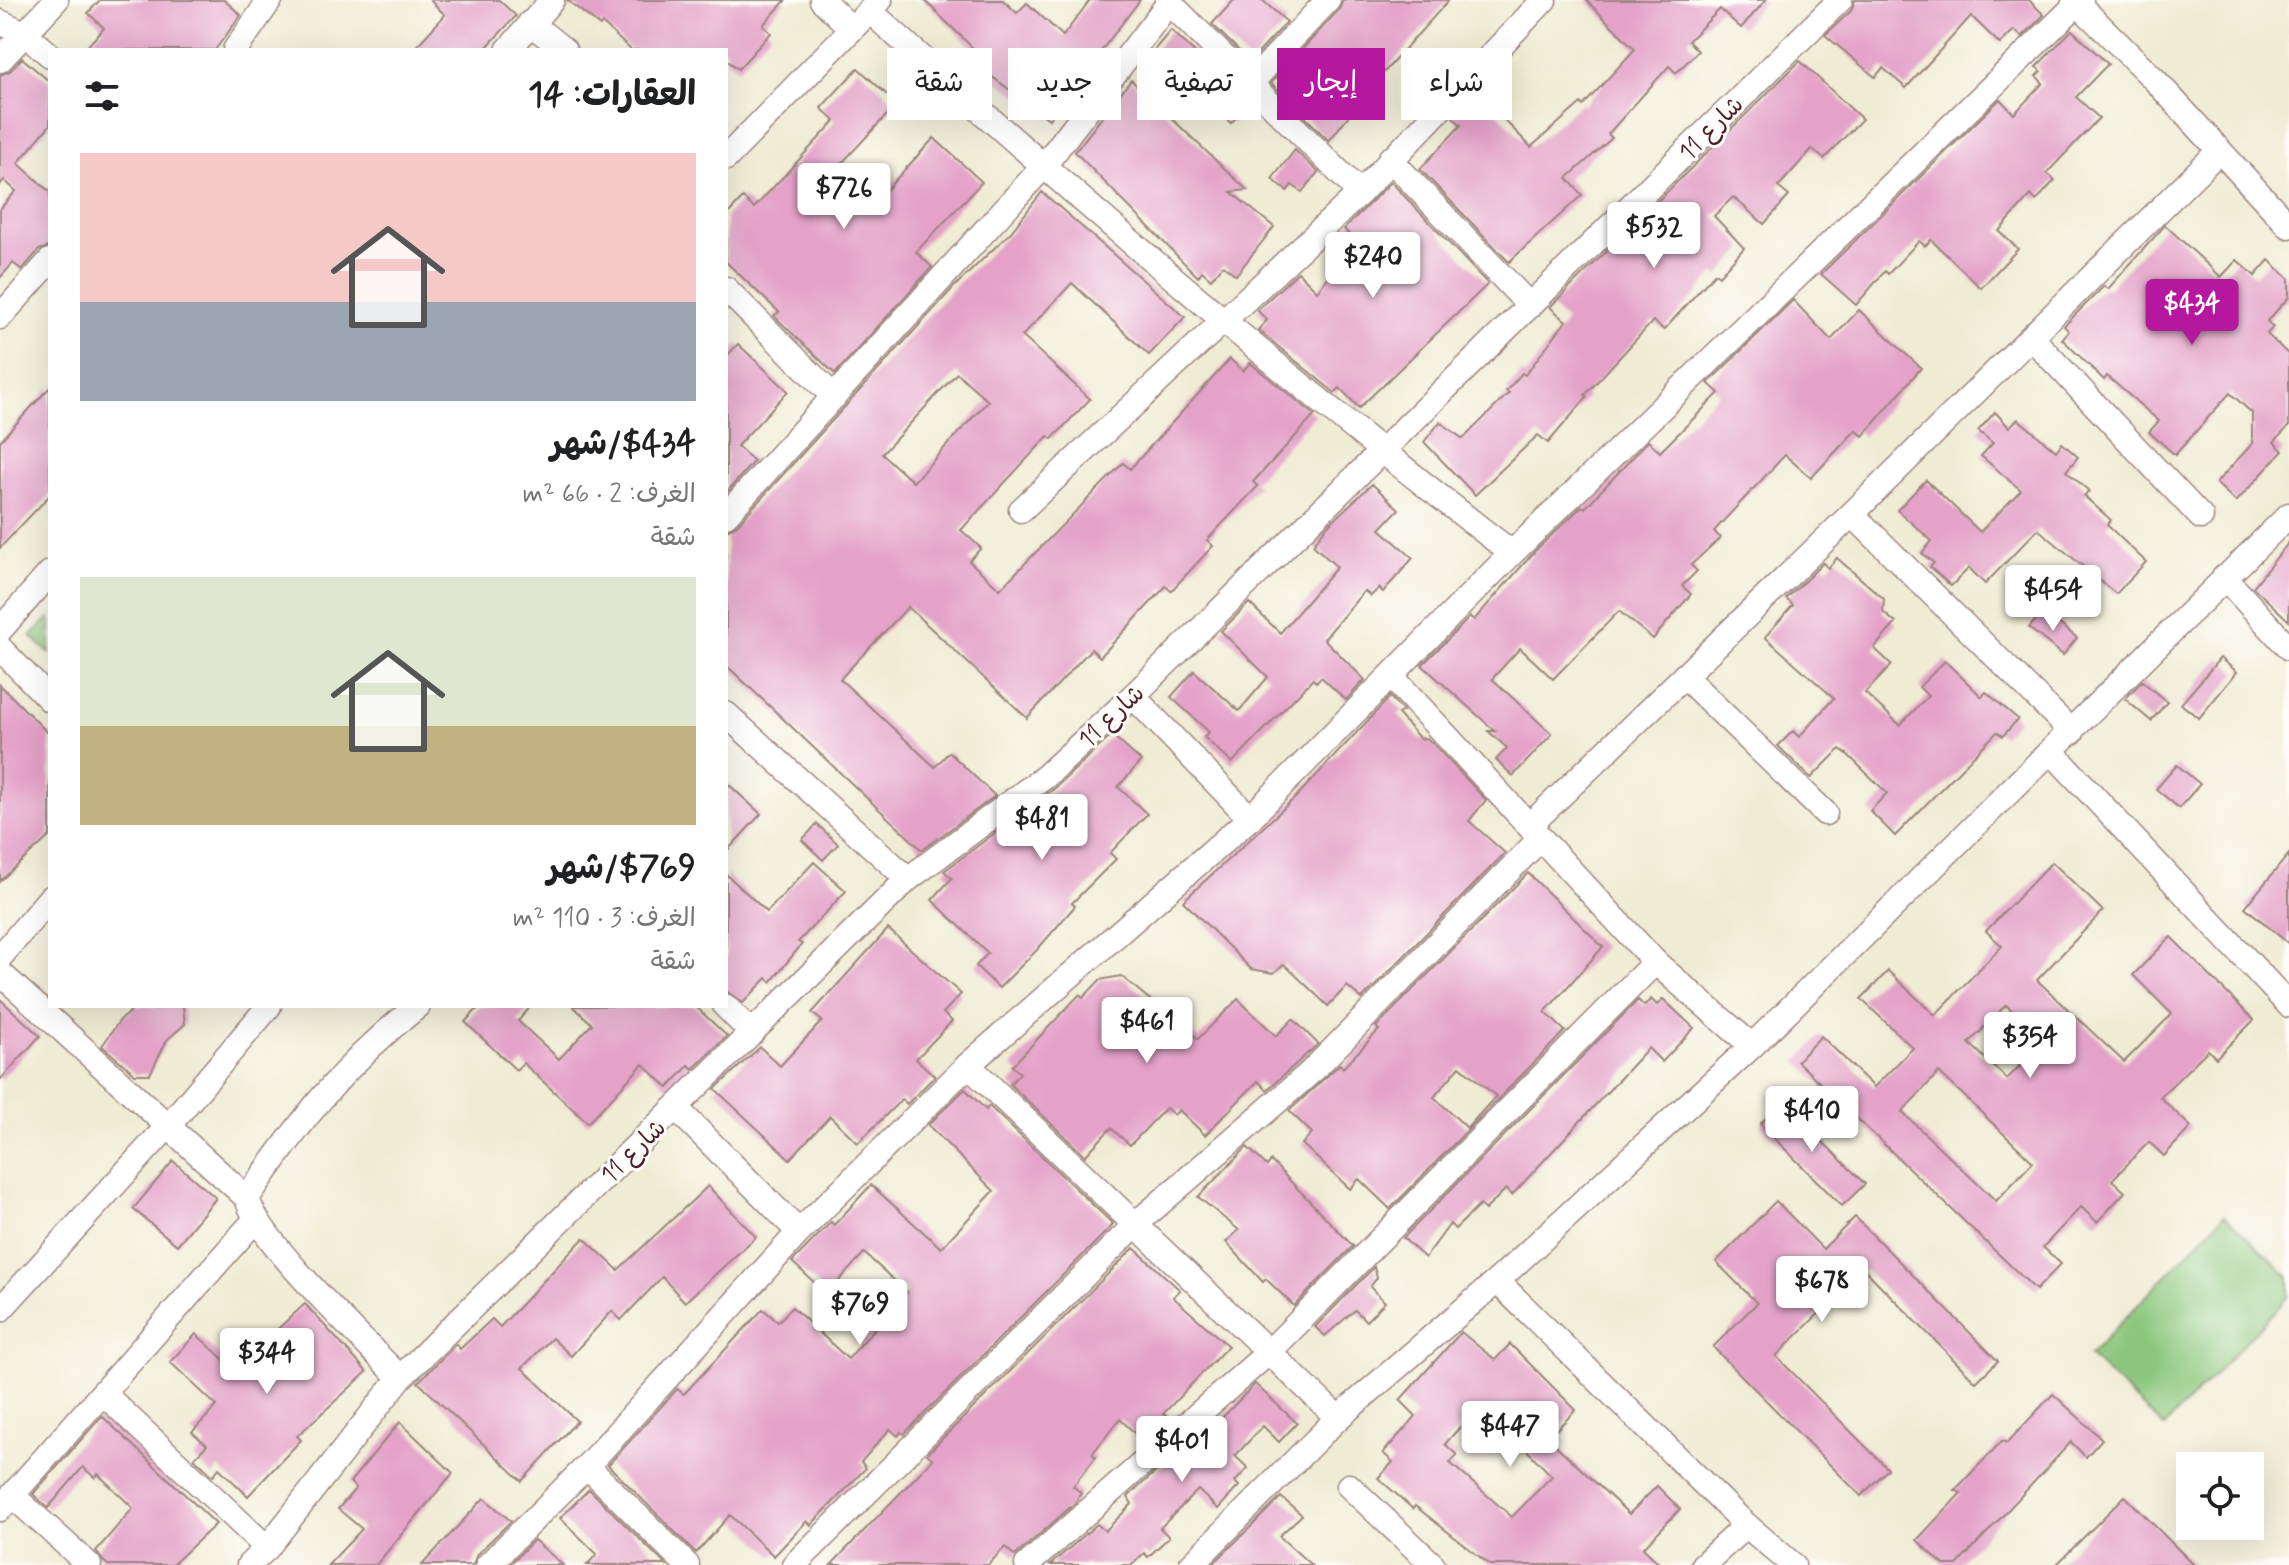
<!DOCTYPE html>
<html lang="ar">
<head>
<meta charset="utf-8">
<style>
  :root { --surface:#fff; --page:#f6f6f6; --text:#202124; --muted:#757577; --accent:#b5179e }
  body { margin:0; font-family:Mynerve,"Playpen Sans Arabic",sans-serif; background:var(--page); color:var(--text); direction:rtl; height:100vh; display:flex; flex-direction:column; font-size:30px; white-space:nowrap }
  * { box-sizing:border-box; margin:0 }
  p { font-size:26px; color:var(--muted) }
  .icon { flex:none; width:44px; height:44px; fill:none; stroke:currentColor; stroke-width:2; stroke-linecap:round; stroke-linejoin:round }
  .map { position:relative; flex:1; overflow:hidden; direction:ltr }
  .sheet { position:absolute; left:48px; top:48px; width:680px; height:960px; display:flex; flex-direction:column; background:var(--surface); border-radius:0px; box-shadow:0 8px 32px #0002; direction:rtl }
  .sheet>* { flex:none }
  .banner { position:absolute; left:752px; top:48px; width:760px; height:72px; direction:rtl; display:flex; gap:16px }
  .tools { position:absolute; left:2176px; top:1452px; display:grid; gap:16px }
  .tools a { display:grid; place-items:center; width:88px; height:88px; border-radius:0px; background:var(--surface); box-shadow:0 8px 32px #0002; font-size:40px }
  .price { position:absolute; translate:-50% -68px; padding:0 18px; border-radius:8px; background:#fff; color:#222; font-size:26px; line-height:52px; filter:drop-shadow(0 2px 4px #0008) }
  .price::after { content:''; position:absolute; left:50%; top:48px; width:24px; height:18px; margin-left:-12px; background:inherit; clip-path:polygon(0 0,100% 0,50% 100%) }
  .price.on { background:var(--accent); color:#fff }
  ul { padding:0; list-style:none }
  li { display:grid; align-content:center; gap:16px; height:424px; padding:0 32px }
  li span { display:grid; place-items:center; height:248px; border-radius:0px; color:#555 }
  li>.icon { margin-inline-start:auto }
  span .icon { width:144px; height:144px; fill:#fffc; stroke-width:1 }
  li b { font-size:34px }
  h2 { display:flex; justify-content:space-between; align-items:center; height:96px; padding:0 32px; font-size:34px }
  .pill { padding:0 28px; border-radius:0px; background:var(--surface); box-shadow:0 8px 32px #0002; font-size:28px; line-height:72px }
  .pill.on { background:var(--accent); color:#fff }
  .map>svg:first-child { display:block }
  .green { fill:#8ac67c; stroke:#6a7254; stroke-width:2 }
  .building { fill:#e4a2c9; fill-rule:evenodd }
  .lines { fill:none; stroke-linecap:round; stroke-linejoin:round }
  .street-casing { stroke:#9d857f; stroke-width:27 }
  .street { stroke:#fff; stroke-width:24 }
  .labels { text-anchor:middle; stroke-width:6; stroke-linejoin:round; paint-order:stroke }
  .street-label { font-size:24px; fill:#4a1f2b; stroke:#fdfcf7 }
</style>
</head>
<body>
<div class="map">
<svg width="2289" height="1565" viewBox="0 0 2289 1565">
  <rect width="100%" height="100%" fill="#fdfcf7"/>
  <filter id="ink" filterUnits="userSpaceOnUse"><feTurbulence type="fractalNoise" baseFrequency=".0125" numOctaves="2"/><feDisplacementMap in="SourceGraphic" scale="16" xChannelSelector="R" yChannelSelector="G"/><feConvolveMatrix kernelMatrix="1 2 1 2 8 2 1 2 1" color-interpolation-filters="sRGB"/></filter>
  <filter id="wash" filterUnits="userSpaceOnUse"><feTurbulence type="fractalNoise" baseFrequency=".006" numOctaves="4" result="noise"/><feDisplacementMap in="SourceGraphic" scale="32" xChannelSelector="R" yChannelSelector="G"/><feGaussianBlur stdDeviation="1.8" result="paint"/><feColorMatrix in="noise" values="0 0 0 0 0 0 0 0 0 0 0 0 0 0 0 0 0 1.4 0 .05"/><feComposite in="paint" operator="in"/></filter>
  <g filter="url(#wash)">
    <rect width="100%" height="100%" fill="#f0ebd3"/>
    <g class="green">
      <polygon points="50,617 50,654 31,636"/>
      <polygon points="2224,1215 2289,1277 2289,1296 2164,1427 2089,1356"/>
    </g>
    <g id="blocks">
      <g class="building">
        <polygon points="100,0 224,0 241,15 215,50 84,50 104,28 88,13"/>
        <polygon points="430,0 499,0 516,16 484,50 413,50 445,15"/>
        <polygon points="567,0 786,0 763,25 771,33 738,69 726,59 726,50 631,50 602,23 600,26"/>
        <polygon points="924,0 1003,0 1017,13 1027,3 1063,36 1090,0 1140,0 1049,119 971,61 978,53"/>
        <polygon points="1234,0 1262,0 1287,22 1250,62 1212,24"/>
        <polygon points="1343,0 1449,0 1369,89 1329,141 1271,83 1339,10"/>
        <polygon points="1586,0 1766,0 1741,28 1720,9 1688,41 1698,51 1676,73 1669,66 1608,134 1612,138 1567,178 1582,195 1509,262 1420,169 1461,125 1453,117 1477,92 1531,147 1581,103 1583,106 1635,49"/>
        <polygon points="1855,0 2029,0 2044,15 2022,37 2014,30 2000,44 1971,16 1906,88 1883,68 1875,77 1825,35 1851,11"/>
        <polygon points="1171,30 1249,103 1231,123 1150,55"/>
        <polygon points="2072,30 2108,64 2076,97 2099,118 2047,173 2055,180 2036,201 2031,195 1999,231 2018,249 1981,288 1931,240 1925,246 1919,241 1888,274 1885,271 1856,305 1821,274 2000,99 2014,114 2043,83 2036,76 2041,71 2036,67"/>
        <polygon points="22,58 50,82 50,125 18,163 50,192 50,246 39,250 22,270 13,263 0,278 0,209 16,191 4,180 0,185 0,75 10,71"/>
        <polygon points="1800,61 1862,119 1824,159 1812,149 1778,187 1789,196 1764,224 1733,197 1714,216 1744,248 1719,276 1715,273 1664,330 1653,321 1585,395 1587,397 1548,443 1538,435 1475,495 1424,442 1440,422 1463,439 1509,393 1506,391 1522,373 1525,375 1566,321 1550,307"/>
        <polygon points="858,68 897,104 841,164 878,199 934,138 982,182 916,252 932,267 835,374 774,316 779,312 726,262 726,216 743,198 754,208 835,121 821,108"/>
        <polygon points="1131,80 1247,190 1231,192 1274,227 1236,275 1223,265 1211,279 1202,271 1198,277 1075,152"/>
        <polygon points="1295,150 1318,172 1302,192 1292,185 1287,191 1272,179"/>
        <polygon points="1391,182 1488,284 1359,408 1340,388 1335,393 1258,330 1267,320 1257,310 1298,272 1317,291 1356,242 1344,229"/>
        <path d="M 1042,192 L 1185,317 L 1149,355 L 1072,283 L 1022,336 L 1090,399 L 1052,439 L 1048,436 L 961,530 L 981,548 L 969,561 L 1000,589 L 1123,463 L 1130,469 L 1230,359 L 1243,371 L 1250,363 L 1315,415 L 1253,482 L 1258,486 L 1207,540 L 1213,546 L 1171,591 L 1166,586 L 1100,657 L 1091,649 L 1027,718 L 908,607 L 840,679 L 935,767 L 949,752 L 995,796 L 922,850 L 726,665 L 726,530 L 737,525 L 954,287 L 1011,232 ZM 957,373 L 988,401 L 913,482 L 882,454 Z"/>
        <polygon points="2165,225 2221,277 2237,260 2255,276 2269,260 2289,279 2289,297 2267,321 2273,327 2267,334 2289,355 2289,426 2274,442 2283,451 2236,502 2216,483 2252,444 2252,413 2230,393 2175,455 2149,432 2159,421 2107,376 2104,380 2062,339 2069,331 2064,326 2104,286 2108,289"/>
        <polygon points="1793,300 1831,340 1859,310 1921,368 1863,436 1856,430 1811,478 1785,455 1714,531 1720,538 1691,565 1697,571 1682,586 1691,594 1653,639 1619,611 1553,679 1520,648 1492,679 1552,734 1513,776 1496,760 1507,748 1488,731 1495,731 1422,665 1470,617 1474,620 1536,550 1582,506 1585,508 1648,441 1660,452 1719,393 1708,383"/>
        <polygon points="738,344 788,391 737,446 754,461 726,493 726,357"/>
        <polygon points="50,387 50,495 0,548 0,441"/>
        <polygon points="1995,412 2009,427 2018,419 2056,451 2062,443 2078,457 2066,471 2089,491 2084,496 2111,520 2107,525 2146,562 2116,594 2038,529 1985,584 1969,568 1951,586 1930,567 1934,563 1922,553 1932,541 1897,510 1926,480 1980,532 2021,490 1981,456 1993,443 1978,431"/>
        <polygon points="1372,484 1399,509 1380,529 1413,558 1383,592 1379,588 1371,596 1364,591 1324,639 1365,680 1346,700 1321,677 1316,682 1313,679 1232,763 1204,737 1209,732 1171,697 1194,671 1239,711 1268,677 1221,631 1249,603 1280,633 1337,567 1313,545 1326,527"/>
        <polygon points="2289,542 2289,621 2253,587"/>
        <polygon points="1837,558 1884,599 1883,612 1896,623 1874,648 1892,665 1865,693 1900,725 1928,696 1919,687 1945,661 1982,697 1986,692 2018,719 2003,736 1997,732 1895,836 1870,811 1887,793 1847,754 1840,749 1811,778 1778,746 1793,731 1799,737 1834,698 1765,637 1793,605 1786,599 1823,563 1828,568"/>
        <polygon points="2043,611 2077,638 2063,655 2029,628"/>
        <polygon points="2220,658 2237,672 2199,718 2181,704"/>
        <polygon points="2142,681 2167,702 2151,721 2125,699"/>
        <polygon points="0,685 50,735 50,836 0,881"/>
        <polygon points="1390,697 1403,711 1398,714 1420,739 1427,738 1435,746 1486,800 1469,821 1505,853 1362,999 1347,986 1328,1006 1284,964 1274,973 1251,969 1183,901 1296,797"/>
        <polygon points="1112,735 1141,761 1118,787 1147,814 1110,853 1116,859 1072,903 1075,906 1036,951 999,988 976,966 988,953 932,900 952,878 944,871 1055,788"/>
        <polygon points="2177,765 2200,784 2179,808 2156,789"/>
        <polygon points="726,782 761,814 726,852"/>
        <polygon points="817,824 838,844 823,860 802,840"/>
        <polygon points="2289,854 2289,944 2245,907"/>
        <polygon points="814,862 846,891 798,942 802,944 771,982 767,978 743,1003 726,991 726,874 767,912"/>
        <path d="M 2052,862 L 2103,911 L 2037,980 L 2124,1062 L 2172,1014 L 2133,975 L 2171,937 L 2254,1020 L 2216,1058 L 2208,1050 L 2160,1097 L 2191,1127 L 2164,1156 L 2149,1142 L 2112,1180 L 2125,1192 L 2097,1222 L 2081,1207 L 2043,1247 L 2061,1264 L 2036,1290 L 1797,1061 L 1821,1036 L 1874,1087 L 1913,1048 L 1861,999 L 1888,971 L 1935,1015 L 2002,946 L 1986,931 ZM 2006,1005 L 2044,1041 L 2007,1079 L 1969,1043 ZM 1939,1072 L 2033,1162 L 1996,1201 L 1902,1112 Z"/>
        <path d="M 1528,873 L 1603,947 L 1545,1012 L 1565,1031 L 1390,1209 L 1359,1179 L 1350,1189 L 1302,1144 L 1312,1133 L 1289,1111 L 1340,1064 L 1343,1068 L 1379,1030 L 1376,1027 ZM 1460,1066 L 1496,1096 L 1467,1128 L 1434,1097 Z"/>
        <polygon points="888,929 961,994 943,1013 952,1021 916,1059 935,1076 907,1104 902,1099 858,1143 830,1116 790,1159 715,1089 760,1047 780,1066 822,1021 812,1013"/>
        <polygon points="1121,976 1198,1039 1238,999 1276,1036 1293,1019 1318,1044 1267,1090 1258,1081 1205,1135 1179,1110 1174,1115 1166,1108 1130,1145 1111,1128 1085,1156 1010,1084 1020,1073 1012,1066 1080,994 1083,998 1100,980"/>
        <polygon points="0,999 40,1036 0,1080"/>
        <polygon points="1651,999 1657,1005 1663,999 1694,1028 1662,1062 1648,1048 1512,1195 1506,1189 1485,1210 1480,1205 1455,1229 1450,1224 1425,1258 1403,1238 1638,1000 1644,1006"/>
        <polygon points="137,1006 183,1006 185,1024 167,1040 150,1074 135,1074 102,1046 120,1020"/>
        <polygon points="480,1006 531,1006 518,1021 559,1059 592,1024 573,1006 695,1006 727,1036 693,1069 689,1065 668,1088 643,1064 588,1123 523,1063 516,1070 465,1022"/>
        <polygon points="965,1089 986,1110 989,1106 1113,1224 1111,1227 904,1434 901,1432 898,1436 890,1429 861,1462 866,1468 811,1525 807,1521 774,1556 730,1515 696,1553 608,1465 677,1389 684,1394 763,1309 778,1322 792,1307 848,1359 907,1292 864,1253 827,1294 792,1262 831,1222 834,1225 871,1185 941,1248 994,1191 928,1125"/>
        <polygon points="1783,1102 1865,1184 1842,1206 1760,1124"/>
        <polygon points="1247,1147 1267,1166 1271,1161 1353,1246 1294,1306 1266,1279 1263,1282 1226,1242 1239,1230 1198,1197"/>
        <polygon points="173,1161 216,1198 177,1245 133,1209"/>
        <polygon points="708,1186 756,1237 685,1302 662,1277 621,1320 612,1311 571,1356 552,1338 522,1368 577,1421 522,1481 418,1382 456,1344 460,1349 492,1319 500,1327 584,1238 618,1270"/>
        <polygon points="1776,1201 1823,1249 1855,1217 1998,1361 1976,1382 1864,1269 1776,1356 1888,1469 1861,1496 1713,1347 1757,1303 1716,1262"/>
        <polygon points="1134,1248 1180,1290 1173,1297 1228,1346 1163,1414 1171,1418 1144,1442 1120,1419 1092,1454 1096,1457 1073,1486 1081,1493 1075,1503 1015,1556 1005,1547 988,1565 831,1565 933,1459 927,1454"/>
        <polygon points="1374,1267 1377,1278 1370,1287 1385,1302 1366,1321 1355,1310 1325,1336 1315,1327"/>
        <polygon points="305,1304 367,1372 297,1436 301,1440 248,1496 219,1468 213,1476 194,1458 207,1445 192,1432 217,1406 170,1362 196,1334 234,1369"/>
        <path d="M 1461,1332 L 1495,1360 L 1510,1344 L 1576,1410 L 1548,1438 L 1629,1514 L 1657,1486 L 1680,1509 L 1643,1548 L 1661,1565 L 1490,1565 L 1415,1506 L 1413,1509 L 1378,1478 L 1393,1462 L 1383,1453 L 1416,1416 L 1400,1400 ZM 1475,1410 L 1482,1417 L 1488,1410 L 1552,1476 L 1512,1517 L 1450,1463 L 1457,1455 L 1445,1444 Z"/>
        <polygon points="1255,1384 1297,1423 1279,1442 1263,1426 1235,1456 1248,1468 1235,1482 1239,1486 1218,1509 1198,1490 1160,1528 1169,1537 1148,1557 1144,1553 1132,1565 1050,1565 1097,1524 1105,1531 1132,1504 1128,1497 1134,1491 1201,1432 1206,1434"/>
        <polygon points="2053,1394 2102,1439 2086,1457 2071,1442 1957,1565 1944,1565 1917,1540 1961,1493 1955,1490 2002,1441 2007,1443"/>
        <polygon points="102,1416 216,1524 172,1565 108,1565 103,1561 96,1551 133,1508 98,1474 95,1478 83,1467 48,1508 33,1494"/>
        <polygon points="400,1422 453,1473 376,1565 328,1565 362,1529 338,1509 356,1488 350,1482"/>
        <polygon points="589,1489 666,1565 587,1565 597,1554 560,1518"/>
        <polygon points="2125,1496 2194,1565 2056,1565"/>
        <polygon points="1281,1497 1302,1515 1279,1536 1311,1565 1212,1565"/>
        <polygon points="484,1498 511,1521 477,1554 473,1565 422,1565"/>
        <polygon points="534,1540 563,1565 509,1565"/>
      </g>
    </g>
  </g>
  <g filter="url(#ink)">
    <use href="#blocks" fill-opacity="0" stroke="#9d857f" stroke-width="2"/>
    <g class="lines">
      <defs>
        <g id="street">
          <polyline points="822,0 852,29"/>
          <polyline points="1167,0 1360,193"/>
          <polyline points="2074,0 2154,79 2289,226"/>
          <path d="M 871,12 C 1078,200 1290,382 1512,553"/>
          <polyline points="0,22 24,33 50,55"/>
          <polyline points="530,23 564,50"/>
          <polyline points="235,50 270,0"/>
          <polyline points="508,50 552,0"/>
          <polyline points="0,60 56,0"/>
          <polyline points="1251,83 1328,0"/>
          <polyline points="726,158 880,0"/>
          <polyline points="1390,159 1530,306"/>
          <polyline points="726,289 834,397"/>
          <polyline points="0,317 50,261"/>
          <polyline points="2032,338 2201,517"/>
          <polyline points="1021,510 1360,193 1544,0"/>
          <polyline points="1852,514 2072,732"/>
          <polyline points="726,515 1043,167 1171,0"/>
          <polyline points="2224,577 2289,648"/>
          <polyline points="0,630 50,573"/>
          <polyline points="0,648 50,700"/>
          <polyline points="1391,676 1655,962 1752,1046"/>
          <polyline points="1684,676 1825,813"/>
          <polyline points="1133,696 1250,818"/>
          <polyline points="726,714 908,879"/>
          <polyline points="2052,752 2289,1005"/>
          <polyline points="1529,826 1852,514 2218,152"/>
          <polyline points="0,957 50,898"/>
          <path d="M 0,973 L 247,1198 C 258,1241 365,1341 400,1378"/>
          <polyline points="725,1006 752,1033"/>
          <polyline points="968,1065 1338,1418"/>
          <polyline points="677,1109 799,1232"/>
          <path d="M 247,1198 C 301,1121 342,1065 418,1006"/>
          <polyline points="1497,1281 1746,1525 1793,1565"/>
          <polyline points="0,1310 169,1125 269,1006"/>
          <polyline points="103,1393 267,1548"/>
          <polyline points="587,1466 687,1565"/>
          <polyline points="1349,1486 1433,1565"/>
          <polyline points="13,1496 89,1565"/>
          <polyline points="0,1509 256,1219"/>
          <polyline points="249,1565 267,1548 400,1378 908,879 1046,776 1133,696 1840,0"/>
          <polyline points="488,1565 587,1466 799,1232 968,1065 1250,818 1512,553 2081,0"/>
          <polyline points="794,1565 1137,1223 1312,1071 1540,839"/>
          <polyline points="1027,1565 1269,1352 1655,962"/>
          <polyline points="1191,1565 1338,1418 1497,1281 1752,1046 2289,515"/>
          <polyline points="1703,1565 1746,1525"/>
        </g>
      </defs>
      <use href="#street" class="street-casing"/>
      <use href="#street" class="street"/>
    </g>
  </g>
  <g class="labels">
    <g class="street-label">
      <text transform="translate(1711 128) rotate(-45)" y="8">شارع 11</text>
      <text transform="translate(1111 716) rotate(-43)" y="8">شارع 11</text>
      <text transform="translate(633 1151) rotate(-44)" y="8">شارع 11</text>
    </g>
  </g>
</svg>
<div class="tools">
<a><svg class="icon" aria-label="locate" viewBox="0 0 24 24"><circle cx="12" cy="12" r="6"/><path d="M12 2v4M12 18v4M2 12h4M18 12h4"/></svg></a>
</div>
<b class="price" style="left:844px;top:231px">$726</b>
<b class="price" style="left:1654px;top:270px">$532</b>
<b class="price" style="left:1373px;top:300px">$240</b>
<b class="price on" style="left:2192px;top:347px">$434</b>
<b class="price" style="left:2053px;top:633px">$454</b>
<b class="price" style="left:1042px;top:862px">$481</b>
<b class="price" style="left:1147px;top:1065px">$461</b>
<b class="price" style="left:2030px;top:1080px">$354</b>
<b class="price" style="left:1812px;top:1154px">$410</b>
<b class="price" style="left:1822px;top:1324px">$678</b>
<b class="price" style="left:860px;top:1347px">$769</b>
<b class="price" style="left:267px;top:1396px">$344</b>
<b class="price" style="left:1510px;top:1469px">$447</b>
<b class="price" style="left:1182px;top:1484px">$401</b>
<div class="banner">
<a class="pill">شراء</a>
<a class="pill on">إيجار</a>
<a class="pill">تصفية</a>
<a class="pill">جديد</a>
<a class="pill">شقة</a>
</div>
<section class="sheet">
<h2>العقارات: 14<svg class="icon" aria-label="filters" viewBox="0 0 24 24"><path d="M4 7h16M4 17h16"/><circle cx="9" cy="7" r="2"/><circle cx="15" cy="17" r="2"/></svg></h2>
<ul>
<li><span style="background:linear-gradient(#f6c9c9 60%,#9aa5b1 0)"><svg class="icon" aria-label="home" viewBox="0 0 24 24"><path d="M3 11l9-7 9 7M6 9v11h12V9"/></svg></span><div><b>$434/شهر</b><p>الغرف: 2 · 66 m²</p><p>شقة</p></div></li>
<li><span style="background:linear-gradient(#dfe7d0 60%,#c2b280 0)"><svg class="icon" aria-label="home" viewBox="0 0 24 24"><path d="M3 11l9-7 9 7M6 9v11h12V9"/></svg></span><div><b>$769/شهر</b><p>الغرف: 3 · 110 m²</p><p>شقة</p></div></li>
</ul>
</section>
</div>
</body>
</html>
